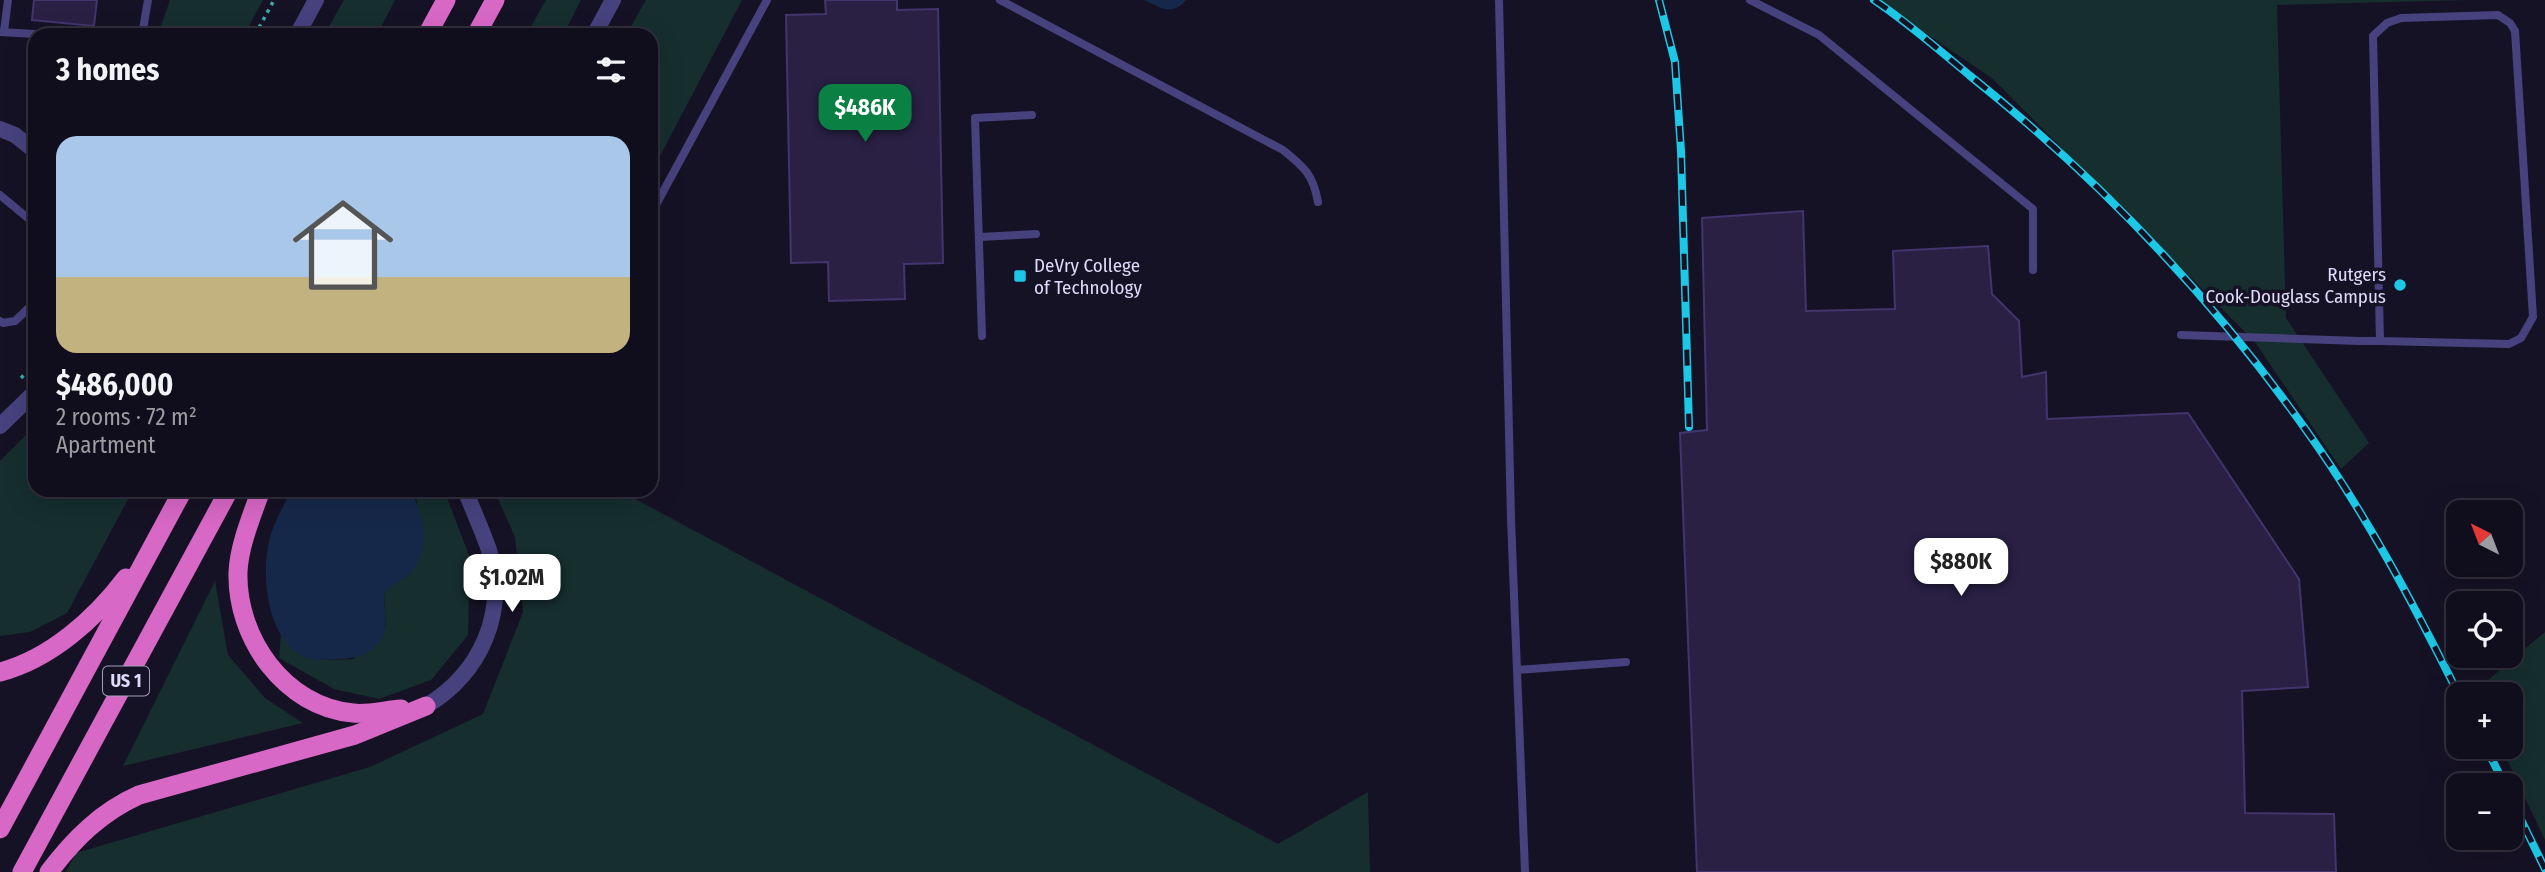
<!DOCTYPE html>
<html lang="en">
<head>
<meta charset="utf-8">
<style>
  :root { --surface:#100e1c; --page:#191725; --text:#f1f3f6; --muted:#9c9ca3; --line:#302e3b; --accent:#0b8043 }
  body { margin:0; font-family:"Fira Sans Condensed",sans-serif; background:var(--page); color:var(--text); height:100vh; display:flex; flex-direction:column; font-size:26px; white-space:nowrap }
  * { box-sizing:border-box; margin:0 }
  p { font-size:23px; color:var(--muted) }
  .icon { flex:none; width:38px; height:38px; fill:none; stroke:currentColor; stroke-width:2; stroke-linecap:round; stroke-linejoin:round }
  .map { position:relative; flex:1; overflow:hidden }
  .side { position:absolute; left:28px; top:28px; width:630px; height:469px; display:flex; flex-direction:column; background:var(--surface); border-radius:21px; box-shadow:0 7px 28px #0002,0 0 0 2px var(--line) }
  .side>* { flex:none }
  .needle { width:46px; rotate:318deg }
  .buttons { position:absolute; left:2446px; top:500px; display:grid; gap:14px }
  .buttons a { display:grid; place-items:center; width:77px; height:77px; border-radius:14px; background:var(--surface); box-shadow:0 7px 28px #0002,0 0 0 2px var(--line); font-size:35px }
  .price { position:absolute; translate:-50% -60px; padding:0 16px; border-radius:14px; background:#fff; color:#222; font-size:23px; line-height:46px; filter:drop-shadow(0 2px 4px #0008) }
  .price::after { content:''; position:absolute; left:50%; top:42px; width:21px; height:16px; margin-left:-10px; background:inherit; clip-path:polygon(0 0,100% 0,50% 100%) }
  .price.active { background:var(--accent); color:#fff }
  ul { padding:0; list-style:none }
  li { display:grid; align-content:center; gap:14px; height:371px; padding:0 28px }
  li+li { border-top:2px solid var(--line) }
  li span { display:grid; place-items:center; height:217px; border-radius:21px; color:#555 }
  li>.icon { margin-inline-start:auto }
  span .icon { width:126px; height:126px; fill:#fffc; stroke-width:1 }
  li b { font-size:30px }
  h2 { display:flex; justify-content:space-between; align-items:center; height:84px; padding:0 28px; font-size:30px }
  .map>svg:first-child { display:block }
  .green { fill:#162e2e }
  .water { fill:#16284a }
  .building { fill:#292044; stroke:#42356d; stroke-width:2 }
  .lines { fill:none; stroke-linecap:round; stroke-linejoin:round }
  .path { stroke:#3eaba9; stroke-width:3.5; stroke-dasharray:3.5 5; stroke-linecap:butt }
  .service { stroke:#47427e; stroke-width:8 }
  .minor { stroke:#47427e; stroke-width:16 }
  .trunk { stroke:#d868c6; stroke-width:19 }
  .rail-casing { stroke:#1cc8e5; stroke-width:8 }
  .rail { stroke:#161225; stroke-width:5; stroke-dasharray:16; stroke-linecap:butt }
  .poi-dot { fill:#1cc8e5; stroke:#161225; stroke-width:2.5 }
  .labels { text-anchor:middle; stroke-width:7; stroke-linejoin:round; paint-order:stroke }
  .shield { fill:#161225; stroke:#a39ebb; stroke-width:2 }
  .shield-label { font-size:18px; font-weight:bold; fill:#dfdafb }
  .poi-label { font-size:19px; fill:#dfdafb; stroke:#161225; text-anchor:start }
</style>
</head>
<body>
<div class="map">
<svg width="2545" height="872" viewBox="0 0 2545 872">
  <rect width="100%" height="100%" fill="#161225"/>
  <g class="green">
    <polygon points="170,0 263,0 244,35 158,35"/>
    <polygon points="344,0 395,0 377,35 324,35"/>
    <polygon points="546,0 581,0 563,35 526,35"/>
    <polygon points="646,0 742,0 651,173 651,35 626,35"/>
    <polygon points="1877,0 2467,0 2277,5 2286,318 2369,443 2341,469 2255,342 1993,79"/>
    <polygon points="35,426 35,490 133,490 67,613 30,632 0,636 0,461"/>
    <path d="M 410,490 L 444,490 L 470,558 L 468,635 L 431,680 L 379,699 L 334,689 L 279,658 L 281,633 C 302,665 317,660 353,659 L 386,627 L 384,593 L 392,583 L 406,576 L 417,501 Z"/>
    <polygon points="494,490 626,490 626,494 1278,844 1368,792 1370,872 66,872 76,853 370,767 483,714 523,612 515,537"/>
    <polygon points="215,581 228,655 265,698 303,723 123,766"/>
    <polygon points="2545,632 2545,840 2501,747 2511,747 2511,695 2476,695 2475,691"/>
  </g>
  <g class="water">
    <path d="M 1144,0 L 1186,0 C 1171,17 1160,7 1144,0 Z"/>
    <path d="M 292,490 L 410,490 C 423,512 430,547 414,569 C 406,580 392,583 384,593 C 383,607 390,628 381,640 C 371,654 354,659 338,659 C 327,660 311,661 302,656 C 265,636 260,569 271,534 C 276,519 284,504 292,490 Z"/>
  </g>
  <g class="building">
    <polygon points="34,0 97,0 94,26 32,20"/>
    <polygon points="825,0 897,0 897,10 938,9 943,263 904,264 905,299 829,301 828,262 791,263 786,15 826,14"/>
    <polygon points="1803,211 1806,311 1895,309 1893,251 1988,246 1992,294 2019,321 2022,377 2046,372 2047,419 2188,413 2299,579 2308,687 2242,691 2245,813 2334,814 2336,872 1697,872 1680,433 1707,430 1702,218"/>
  </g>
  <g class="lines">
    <g class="path">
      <polyline points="255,35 274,0"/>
      <polyline points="21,378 35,364"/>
    </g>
    <g class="service">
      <path d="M 1000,0 L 1283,150 C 1304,167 1313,174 1318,202"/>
      <polyline points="1499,0 1511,519 1525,872"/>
      <polyline points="1750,0 1819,35 2033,209 2033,270"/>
      <polyline points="4,31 8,0"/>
      <polyline points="0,32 52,35"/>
      <polyline points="142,35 148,0"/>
      <polyline points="0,195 35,224"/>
      <polyline points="651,214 767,0"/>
      <polyline points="979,237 1036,234"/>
      <polyline points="0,321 3,323 15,321 35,302"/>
      <polyline points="2181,335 2359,341 2380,341 2509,344 2521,338 2533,317 2515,31 2510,23 2498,15 2401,18 2387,23 2373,36 2380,341"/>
      <polyline points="982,336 975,118 1032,115"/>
      <polyline points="1517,670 1626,662"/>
    </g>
    <g class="minor">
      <polyline points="297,35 316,0"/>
      <polyline points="594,35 613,0"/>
      <polyline points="0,129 15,135 35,151"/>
      <polyline points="0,426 35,392"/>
      <path d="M 426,706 C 481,673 508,612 489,550 C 482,530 473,510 465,490"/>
    </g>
    <g class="trunk">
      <polyline points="427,35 446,0"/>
      <polyline points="476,35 495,0"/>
      <path d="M 261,490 C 252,515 239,546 238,572 C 236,638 285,707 353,713 C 368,715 386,710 401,709"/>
      <path d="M 0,672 C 50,659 95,619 126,578"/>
      <polyline points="0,829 183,490"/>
      <polyline points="22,872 229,490"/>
      <path d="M 49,872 C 74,839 101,812 139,795 L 355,735 L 426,706"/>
    </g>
    <defs>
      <g id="rail">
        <polyline points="1659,0 1675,62 1681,151 1689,427"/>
        <path d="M 1874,0 C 1907,22 1938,49 1969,75 C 2097,177 2211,296 2306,430 C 2365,512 2414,605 2459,695"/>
        <polyline points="2486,747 2505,786"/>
        <polyline points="2511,799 2545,869"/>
      </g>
    </defs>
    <use href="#rail" class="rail-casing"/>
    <use href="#rail" class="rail"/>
  </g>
  <g class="poi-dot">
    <rect x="1013" y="269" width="14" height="14" rx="3.5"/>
    <circle cx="2400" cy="285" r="7"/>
  </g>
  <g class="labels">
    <rect class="shield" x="103" y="666.5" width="46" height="29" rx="5"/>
    <g class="shield-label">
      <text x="126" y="687">US 1</text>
    </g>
    <g class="poi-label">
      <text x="1034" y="272">DeVry College<tspan x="1034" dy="22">of Technology</tspan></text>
      <text x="2386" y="281" text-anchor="end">Rutgers<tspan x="2386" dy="22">Cook-Douglass Campus</tspan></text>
    </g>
  </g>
</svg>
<div class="buttons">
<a><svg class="needle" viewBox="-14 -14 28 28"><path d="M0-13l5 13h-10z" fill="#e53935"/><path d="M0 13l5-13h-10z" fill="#9c9ca3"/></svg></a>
<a><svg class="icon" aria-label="locate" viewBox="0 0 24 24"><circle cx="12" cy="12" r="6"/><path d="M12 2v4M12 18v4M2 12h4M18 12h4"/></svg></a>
<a>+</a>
<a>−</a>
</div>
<b class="price active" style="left:865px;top:144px">$486K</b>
<b class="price" style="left:1961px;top:598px">$880K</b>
<b class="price" style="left:512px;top:614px">$1.02M</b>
<section class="side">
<h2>3 homes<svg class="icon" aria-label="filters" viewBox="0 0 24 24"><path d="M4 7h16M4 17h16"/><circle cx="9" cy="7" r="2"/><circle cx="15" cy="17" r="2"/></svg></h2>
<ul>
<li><span style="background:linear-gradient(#a9c7e8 65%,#c2b280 0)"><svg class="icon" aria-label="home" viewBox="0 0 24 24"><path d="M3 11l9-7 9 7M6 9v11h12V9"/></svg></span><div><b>$486,000</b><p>2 rooms · 72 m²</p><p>Apartment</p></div></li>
</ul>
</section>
</div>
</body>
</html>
